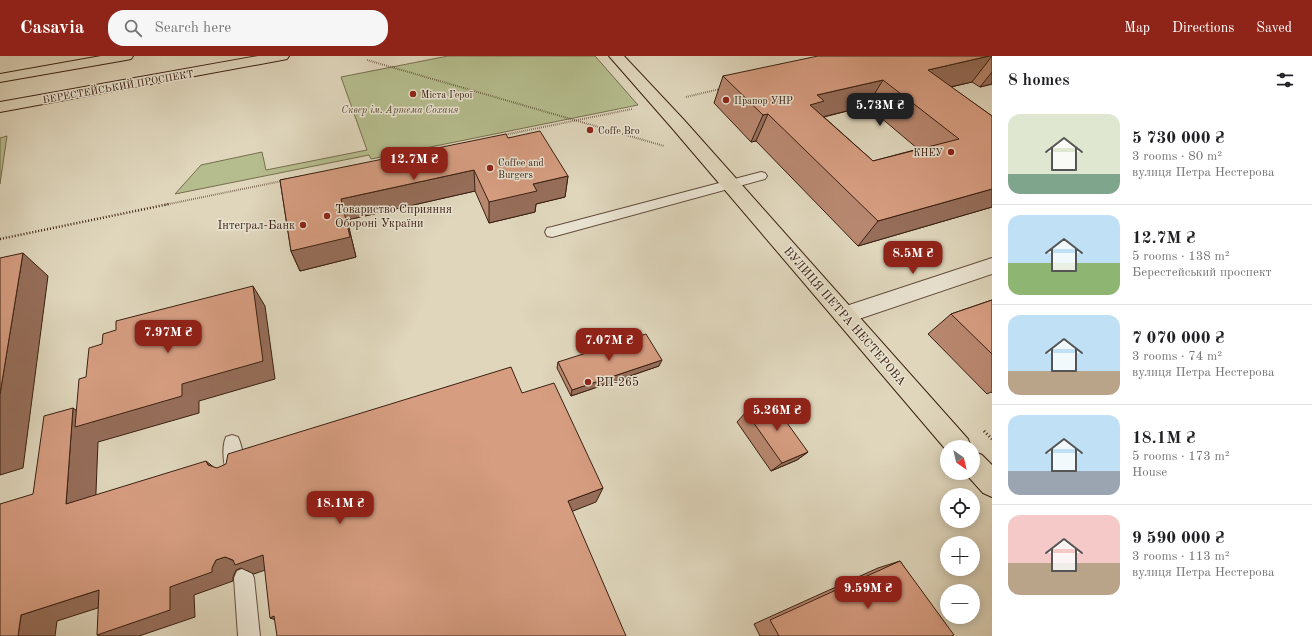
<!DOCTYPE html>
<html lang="en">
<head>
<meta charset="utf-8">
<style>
  :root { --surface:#fff; --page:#f6f6f6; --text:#202124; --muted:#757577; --line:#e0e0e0; --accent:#8f2418 }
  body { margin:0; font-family:"Old Standard TT",serif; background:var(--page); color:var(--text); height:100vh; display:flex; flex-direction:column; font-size:15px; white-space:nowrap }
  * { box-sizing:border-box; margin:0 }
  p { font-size:13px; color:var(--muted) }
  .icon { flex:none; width:22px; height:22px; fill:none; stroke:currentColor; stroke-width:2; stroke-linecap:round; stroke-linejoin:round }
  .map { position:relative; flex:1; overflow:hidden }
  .sheet { display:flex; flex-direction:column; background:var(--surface); width:320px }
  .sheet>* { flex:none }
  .needle { width:26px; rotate:146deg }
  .controls { position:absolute; left:940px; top:384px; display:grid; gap:8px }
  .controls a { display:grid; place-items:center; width:40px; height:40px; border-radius:50%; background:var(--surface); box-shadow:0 2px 10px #0003; font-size:20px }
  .price { position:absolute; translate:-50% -34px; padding:0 9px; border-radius:8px; background:var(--accent); color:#fff; font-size:13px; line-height:26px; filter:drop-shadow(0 1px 2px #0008) }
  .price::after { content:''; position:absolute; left:50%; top:24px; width:12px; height:9px; margin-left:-6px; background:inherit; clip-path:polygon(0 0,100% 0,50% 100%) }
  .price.active { background:#222; color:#fff }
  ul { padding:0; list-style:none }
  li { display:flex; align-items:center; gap:12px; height:100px; padding:0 16px }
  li+li { border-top:1px solid var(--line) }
  li span { display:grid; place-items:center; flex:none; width:112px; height:80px; border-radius:12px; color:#555 }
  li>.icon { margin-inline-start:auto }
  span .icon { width:48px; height:48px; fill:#fffc; stroke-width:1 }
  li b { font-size:17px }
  h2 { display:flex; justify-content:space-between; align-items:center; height:48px; padding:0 16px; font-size:17px }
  header { display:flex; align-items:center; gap:24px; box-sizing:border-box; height:56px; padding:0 20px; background:var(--accent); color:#fff }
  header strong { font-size:19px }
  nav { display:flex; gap:22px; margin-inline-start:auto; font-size:14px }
  .search { width:280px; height:36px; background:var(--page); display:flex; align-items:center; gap:10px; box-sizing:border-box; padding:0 14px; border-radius:16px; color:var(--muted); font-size:15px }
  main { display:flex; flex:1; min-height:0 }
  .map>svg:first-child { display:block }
  .green { fill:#b5bd8e; stroke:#786e50 }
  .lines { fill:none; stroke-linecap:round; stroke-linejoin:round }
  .lane-casing { stroke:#634e3c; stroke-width:2 }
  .street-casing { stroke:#634e3c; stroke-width:2 }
  .primary-casing { stroke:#3a2012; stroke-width:2 }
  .path-far2 { stroke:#3a2012; stroke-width:2; stroke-dasharray:0.5 1.5; stroke-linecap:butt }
  .path-far1 { stroke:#3a2012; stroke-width:2.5; stroke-dasharray:1 2; stroke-linecap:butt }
  .path { stroke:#3a2012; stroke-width:3; stroke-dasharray:1 2.5; stroke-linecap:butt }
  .lane { fill:#eae4d3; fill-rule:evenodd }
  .street { fill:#eae4d3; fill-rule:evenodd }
  .primary { fill:#dfd6bc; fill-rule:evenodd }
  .wall { fill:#b8876f; stroke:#3a2012; fill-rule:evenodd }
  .shaded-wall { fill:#966e5a; stroke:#3a2012 }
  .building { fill:#d69d81; stroke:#3a2012; fill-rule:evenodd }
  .poi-dot { fill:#8f2418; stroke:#eae4d3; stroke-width:1.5 }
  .labels { text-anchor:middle; stroke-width:3; stroke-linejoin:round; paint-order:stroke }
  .far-street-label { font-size:10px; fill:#3a2012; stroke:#eae4d3 }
  .far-poi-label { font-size:10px; fill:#3a2012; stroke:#eae4d3; text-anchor:start }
  .far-park-label { font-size:10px; font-style:italic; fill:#594731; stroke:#eae4d3 }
  .poi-label { font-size:12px; fill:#3a2012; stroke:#eae4d3; text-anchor:start }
  .street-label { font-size:12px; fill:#3a2012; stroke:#eae4d3 }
</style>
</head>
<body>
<header>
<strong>Casavia</strong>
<div class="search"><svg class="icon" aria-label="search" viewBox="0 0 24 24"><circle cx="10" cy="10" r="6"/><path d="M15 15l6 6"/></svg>Search here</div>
<nav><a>Map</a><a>Directions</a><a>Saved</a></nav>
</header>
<main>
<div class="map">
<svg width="992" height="580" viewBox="0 0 992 580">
  <rect width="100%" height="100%" fill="#dfd6bc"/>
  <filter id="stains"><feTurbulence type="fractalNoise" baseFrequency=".005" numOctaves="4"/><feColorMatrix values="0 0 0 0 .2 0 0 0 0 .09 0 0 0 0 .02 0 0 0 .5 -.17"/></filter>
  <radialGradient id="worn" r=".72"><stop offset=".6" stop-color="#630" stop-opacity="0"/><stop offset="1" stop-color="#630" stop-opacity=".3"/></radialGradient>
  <g class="green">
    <polygon points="448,0 595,0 638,49 371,103 369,99 175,138 201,109 262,96 266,114 367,94 341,21"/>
    <polygon points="7,80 0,128 0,82"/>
  </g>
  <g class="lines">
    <defs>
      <g id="lane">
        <polygon points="761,116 765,117 767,120 765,123 552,181 547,180 545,176 547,172 552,171"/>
        <path d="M 232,379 L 238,381 C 243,392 246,412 242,423 L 235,426 L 228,423 C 224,412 221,392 226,381 Z"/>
        <polygon points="244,512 251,515 254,522 260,580 238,580 234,522 237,515"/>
      </g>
      <polygon id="street" points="992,202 992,218 844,268 837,265 833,259 837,253"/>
      <g id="primary">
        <polygon points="101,0 133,0 131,3 126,4 0,26 0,18"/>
        <polygon points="258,0 289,0 287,3 282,4 0,56 0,46"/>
        <polygon points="609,0 624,0 684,64 968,383 971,391 947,391 947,395 672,72"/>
        <polygon points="973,395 982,399 992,409 992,441 983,437 965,417 973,417"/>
      </g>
    </defs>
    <use href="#lane" class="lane-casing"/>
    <use href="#street" class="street-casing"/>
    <use href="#primary" class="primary-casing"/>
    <g class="path-far2">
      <polyline points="367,4 664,90"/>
      <polyline points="686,41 720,33"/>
      <polyline points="504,79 632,53"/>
      <polyline points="164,149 282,125"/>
    </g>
    <polyline class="path-far1" points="0,183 169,148"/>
    <polyline class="path" points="984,375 992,383"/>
    <use href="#lane" class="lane"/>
    <use href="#street" class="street"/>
    <use href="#primary" class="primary"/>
  </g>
  <g class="wall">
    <path d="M 992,0 L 992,28 L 980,31 L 972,26 L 951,31 L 992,60 L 992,151 L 858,190 L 756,85 L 751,86 L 714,47 L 723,20 ZM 867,50 L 918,93 L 873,105 L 824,61 Z"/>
    <polygon points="508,82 568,120 565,141 536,148 535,156 489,167 475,135 347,164 356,201 300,215 291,195 280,124"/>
    <polygon points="992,244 992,337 991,336 987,338 928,278 951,258"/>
    <polygon points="558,306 659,310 571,340 557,312"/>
    <polygon points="746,356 808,396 797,404 771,415 737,366"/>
    <polygon points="900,505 951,580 760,580 754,568 878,512"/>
  </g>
  <g class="shaded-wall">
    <polygon points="989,0 992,0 972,26 910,40 928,14"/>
    <polygon points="992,16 992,28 980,31"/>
    <polygon points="883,24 867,50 814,63 810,49 817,39"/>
    <polygon points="768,58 756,85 751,86 763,59"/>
    <polygon points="474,114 475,135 347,164 356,201 300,215 291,195 341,143"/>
    <polygon points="568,120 565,141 536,148 535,156 489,167 489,146 533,128"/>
    <polygon points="992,133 992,151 858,190 878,165"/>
    <polygon points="23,197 48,220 23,412 0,419 0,338"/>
    <polygon points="253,230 265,250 275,323 199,345 199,357 98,386 95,461 66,448 73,352 93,366 182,328"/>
    <polygon points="662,304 659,310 571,340 572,334"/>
    <polygon points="808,396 797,404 771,415 782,407"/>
    <polygon points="206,405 225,420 208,409"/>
    <polygon points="603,432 596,446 563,459 568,445"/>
    <polygon points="263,499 279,509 254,518 241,512 236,514 233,521 233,525 194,539 195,561 139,580 101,580 97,579 170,531 212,512 216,504 225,501 239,507"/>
    <polygon points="99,534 129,542 57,565 55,580 18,580 21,559"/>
    <polygon points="274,560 287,568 270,562"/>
  </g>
  <g class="building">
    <path d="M 818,0 L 989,0 L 928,14 L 992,60 L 992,133 L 878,165 L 768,58 L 763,59 L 723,20 ZM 883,24 L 959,83 L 873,105 L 810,49 L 824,45 L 817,39 Z"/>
    <polygon points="540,75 568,120 533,128 537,135 489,146 474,114 341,143 350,181 291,195 280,124 506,78 508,82"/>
    <polygon points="23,197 0,338 0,202"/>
    <polygon points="253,230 263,305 182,328 182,340 75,371 79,323 86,321 89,292 102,288 103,278 116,274 116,265"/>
    <polygon points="992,244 992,298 951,258"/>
    <polygon points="646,278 662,304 572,334 558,306"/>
    <polygon points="511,311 522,337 554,327 603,432 568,445 626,580 277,580 274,560 270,562 263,499 235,509 233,504 225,501 216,504 212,512 212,516 170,531 170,554 97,579 99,534 21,559 18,580 0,580 0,448 33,438 44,360 73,352 66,448 206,405 208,409 217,412 226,408 228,398"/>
    <polygon points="772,346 808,396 782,407 746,356"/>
    <polygon points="900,505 954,579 951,580 779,580 770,564"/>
  </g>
  <g class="poi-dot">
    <circle cx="413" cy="38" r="4"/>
    <circle cx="726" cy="44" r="4"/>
    <circle cx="590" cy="74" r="4"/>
    <circle cx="951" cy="96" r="4"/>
    <circle cx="490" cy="112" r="4"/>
    <circle cx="327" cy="160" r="4"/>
    <circle cx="303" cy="169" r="4"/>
    <circle cx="588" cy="326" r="4"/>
  </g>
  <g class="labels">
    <g class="far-street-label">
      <text transform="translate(118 30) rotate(-10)" y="4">БЕРЕСТЕЙСЬКИЙ ПРОСПЕКТ</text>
    </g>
    <g class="far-poi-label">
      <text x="421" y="42">Міста Герої</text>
      <text x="734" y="48">Прапор УНР</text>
      <text x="598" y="78">Coffe Bro</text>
      <text x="943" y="100" text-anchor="end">КНЕУ</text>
      <text x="498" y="110">Coffee and<tspan x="498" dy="12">Burgers</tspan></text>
    </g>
    <g class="far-park-label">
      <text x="400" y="57">Сквер ім. Артема Соханя</text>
    </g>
    <g class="poi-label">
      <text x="335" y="157">Товариство Сприяння<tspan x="335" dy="14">Обороні України</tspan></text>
      <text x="295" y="173" text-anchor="end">Інтеграл-Банк</text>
      <text x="596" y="330">РП-265</text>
    </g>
    <g class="street-label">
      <text transform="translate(845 260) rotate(49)" y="4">ВУЛИЦЯ ПЕТРА НЕСТЕРОВА</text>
    </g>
  </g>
  <rect width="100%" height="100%" filter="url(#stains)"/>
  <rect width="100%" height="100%" fill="url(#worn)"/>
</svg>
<div class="controls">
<a><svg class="needle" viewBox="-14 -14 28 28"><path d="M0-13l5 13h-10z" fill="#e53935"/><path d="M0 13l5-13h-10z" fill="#757577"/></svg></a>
<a><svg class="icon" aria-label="locate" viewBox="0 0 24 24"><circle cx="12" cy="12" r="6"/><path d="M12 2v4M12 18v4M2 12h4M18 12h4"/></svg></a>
<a>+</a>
<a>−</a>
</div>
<b class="price active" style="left:880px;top:71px">5.73M ₴</b>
<b class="price" style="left:414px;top:125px">12.7M ₴</b>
<b class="price" style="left:913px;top:219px">8.5M ₴</b>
<b class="price" style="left:168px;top:298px">7.97M ₴</b>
<b class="price" style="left:609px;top:306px">7.07M ₴</b>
<b class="price" style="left:777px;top:376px">5.26M ₴</b>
<b class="price" style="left:340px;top:469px">18.1M ₴</b>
<b class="price" style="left:868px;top:554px">9.59M ₴</b>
</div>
<section class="sheet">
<h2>8 homes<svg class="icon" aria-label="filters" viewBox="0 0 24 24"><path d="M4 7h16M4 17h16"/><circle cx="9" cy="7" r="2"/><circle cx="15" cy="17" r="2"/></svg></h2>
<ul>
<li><span style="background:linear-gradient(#dfe7d0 75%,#7fa58c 0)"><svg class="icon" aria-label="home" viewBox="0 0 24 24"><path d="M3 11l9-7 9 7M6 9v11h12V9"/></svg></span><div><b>5 730 000 ₴</b><p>3 rooms · 80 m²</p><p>вулиця Петра Нестерова</p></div></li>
<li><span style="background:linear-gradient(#bfe0f5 60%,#8fb573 0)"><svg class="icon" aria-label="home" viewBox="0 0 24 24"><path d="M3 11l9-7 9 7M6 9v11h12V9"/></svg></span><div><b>12.7M ₴</b><p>5 rooms · 138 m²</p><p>Берестейський проспект</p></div></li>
<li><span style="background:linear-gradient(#bfe0f5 70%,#b9a48a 0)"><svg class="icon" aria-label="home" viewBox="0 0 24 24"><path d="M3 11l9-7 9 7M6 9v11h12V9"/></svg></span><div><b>7 070 000 ₴</b><p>3 rooms · 74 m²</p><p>вулиця Петра Нестерова</p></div></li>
<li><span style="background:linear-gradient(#bfe0f5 70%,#9aa5b1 0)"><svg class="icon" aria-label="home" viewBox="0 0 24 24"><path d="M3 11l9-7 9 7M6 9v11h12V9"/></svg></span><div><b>18.1M ₴</b><p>5 rooms · 173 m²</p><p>House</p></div></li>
<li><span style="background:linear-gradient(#f6c9c9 60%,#b9a48a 0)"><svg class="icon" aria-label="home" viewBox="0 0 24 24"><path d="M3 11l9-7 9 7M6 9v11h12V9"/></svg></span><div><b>9 590 000 ₴</b><p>3 rooms · 113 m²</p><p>вулиця Петра Нестерова</p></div></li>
</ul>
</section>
</main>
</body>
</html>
